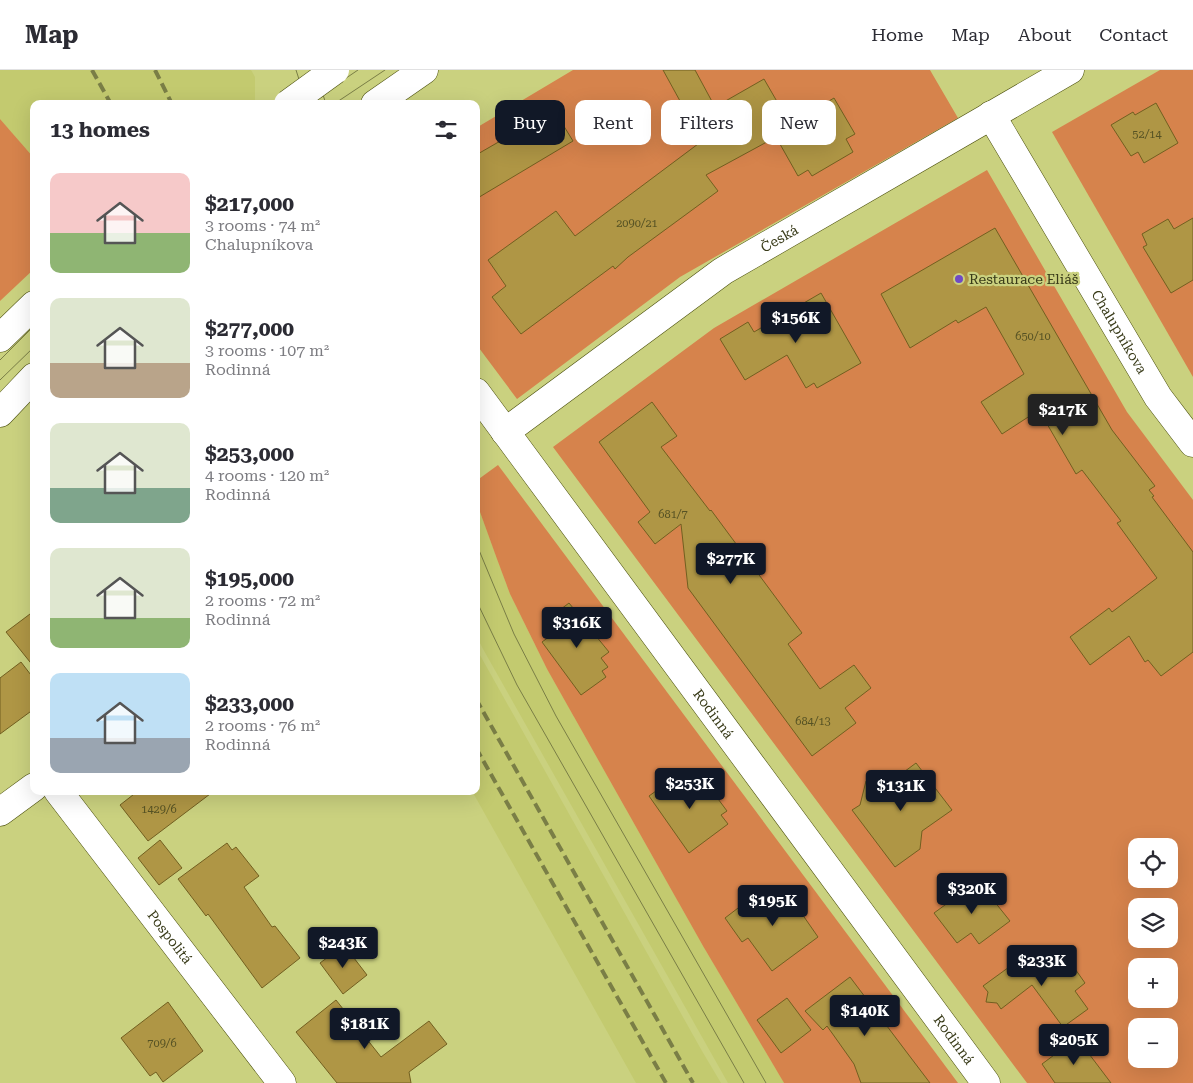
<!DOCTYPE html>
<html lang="en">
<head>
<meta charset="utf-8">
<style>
  :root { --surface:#fff; --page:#f2f2f3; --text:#2b2b33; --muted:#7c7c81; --line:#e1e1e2; --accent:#111827 }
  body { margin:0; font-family:"Roboto Serif",serif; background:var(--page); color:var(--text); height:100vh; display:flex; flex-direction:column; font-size:19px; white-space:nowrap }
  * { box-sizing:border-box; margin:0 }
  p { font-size:16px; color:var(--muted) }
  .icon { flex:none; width:28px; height:28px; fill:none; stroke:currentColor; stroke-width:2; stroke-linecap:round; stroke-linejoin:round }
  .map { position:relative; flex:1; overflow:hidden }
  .panel { position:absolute; left:30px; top:30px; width:450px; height:695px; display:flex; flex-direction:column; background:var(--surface); border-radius:10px; box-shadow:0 5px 20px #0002 }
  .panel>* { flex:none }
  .banner { position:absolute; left:495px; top:30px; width:475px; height:45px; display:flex; gap:10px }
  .controls { position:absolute; left:1128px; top:768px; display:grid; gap:10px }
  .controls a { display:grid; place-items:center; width:50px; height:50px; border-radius:10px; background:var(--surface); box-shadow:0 5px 20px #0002; font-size:25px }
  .price { position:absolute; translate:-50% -42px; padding:0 11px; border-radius:5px; background:var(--accent); color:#fff; font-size:16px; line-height:32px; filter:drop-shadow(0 1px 2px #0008) }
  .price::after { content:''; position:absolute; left:50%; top:30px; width:15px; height:11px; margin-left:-8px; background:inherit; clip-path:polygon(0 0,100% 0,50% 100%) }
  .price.selected { background:#222; color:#fff }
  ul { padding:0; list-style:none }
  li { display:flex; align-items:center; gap:15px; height:125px; padding:0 20px }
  li span { display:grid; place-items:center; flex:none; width:140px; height:100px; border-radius:10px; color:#555 }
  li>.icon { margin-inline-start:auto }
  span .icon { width:60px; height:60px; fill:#fffc; stroke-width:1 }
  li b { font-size:21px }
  h2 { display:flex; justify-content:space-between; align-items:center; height:60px; padding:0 20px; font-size:21px }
  .pill { padding:0 18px; border-radius:10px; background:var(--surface); box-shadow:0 5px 20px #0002; font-size:18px; line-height:45px }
  .pill.selected { background:var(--accent); color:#fff }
  header { display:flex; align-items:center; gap:30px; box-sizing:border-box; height:70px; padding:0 25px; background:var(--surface); border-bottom:1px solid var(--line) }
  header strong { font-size:24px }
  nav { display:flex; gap:28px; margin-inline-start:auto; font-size:18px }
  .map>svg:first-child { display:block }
  .built { fill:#c3ca6f }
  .green { fill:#d6834c; fill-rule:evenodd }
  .building { fill:#af9645; stroke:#725f20 }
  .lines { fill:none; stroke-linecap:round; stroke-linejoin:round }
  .minor-casing { stroke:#4c500e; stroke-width:29 }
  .minor { stroke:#fff; stroke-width:28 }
  .tram { stroke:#7a7e46; stroke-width:1 }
  .rail { stroke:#7a7e46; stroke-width:4; stroke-dasharray:10 5; stroke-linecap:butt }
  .minor-bridge-casing { stroke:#4c500e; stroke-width:29; stroke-linecap:butt }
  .minor-bridge { stroke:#fff; stroke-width:28 }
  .poi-dot { fill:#6f4bc4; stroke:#cad17f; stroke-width:2 }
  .labels { text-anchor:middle; stroke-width:4.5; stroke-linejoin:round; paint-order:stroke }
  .number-label { font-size:11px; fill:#565224 }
  .street-label { font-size:14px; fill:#393b19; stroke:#cad17f }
  .poi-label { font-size:14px; fill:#393b19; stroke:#cad17f; text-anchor:start }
</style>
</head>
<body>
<header>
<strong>Map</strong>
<nav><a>Home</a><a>Map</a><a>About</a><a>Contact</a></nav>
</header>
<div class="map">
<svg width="1193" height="1013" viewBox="0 0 1193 1013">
  <rect width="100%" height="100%" fill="#cad17f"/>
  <g class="built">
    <polygon points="0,0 251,0 255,7 255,34 34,34 34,88 0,49"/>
    <polygon points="476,431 510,524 547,599 703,876 784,1013 728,1013 483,579 476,565"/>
    <polygon points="476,578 702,981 721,1013 636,1013 472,721 476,721"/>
  </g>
  <g class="green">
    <polygon points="573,0 930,0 958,48 680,207 517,329 476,274 476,58"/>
    <polygon points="1160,0 1193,0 1193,307 1052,62"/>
    <polygon points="0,49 34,88 34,199 0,231"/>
    <path d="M 987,100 L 1127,342 L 1193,430 L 1193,1013 L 1027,1013 L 553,377 L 714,258 ZM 1136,776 L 1169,776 L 1169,809 L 1136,809 ZM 1136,836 L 1169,836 L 1169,869 L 1136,869 ZM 1136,896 L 1169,896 L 1169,929 L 1136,929 ZM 1136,956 L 1169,956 L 1169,989 L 1136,989 Z"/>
    <polygon points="498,395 958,1013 784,1013 703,876 547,599 510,524 497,489 476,431 476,411"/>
  </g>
  <g class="building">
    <polygon points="663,0 695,0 715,37 764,9 790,54 834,28 855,64 846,69 853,82 812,106 808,100 798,106 776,67 706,105 718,121 628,187 615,199 613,196 521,264 492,227 506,216 488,190 556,141 575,166 702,71"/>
    <polygon points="1156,33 1178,73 1144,93 1138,82 1131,86 1111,55 1133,42 1135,45"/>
    <polygon points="554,40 573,71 476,129 476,85"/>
    <polygon points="1193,148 1193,210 1171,223 1143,177 1147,175 1142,164 1168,149 1174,159"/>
    <polygon points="995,158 1112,360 1155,416 1149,420 1154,426 1152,427 1193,482 1193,582 1161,606 1148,590 1145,592 1129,566 1090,595 1070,567 1109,538 1112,542 1157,508 1117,453 1121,451 1082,400 1076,404 1039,340 1002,364 981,332 1024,304 986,237 958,253 956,250 910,278 881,224"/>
    <polygon points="821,223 861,293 817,318 814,313 806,318 787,285 745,310 720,269 748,252 754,262"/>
    <polygon points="652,332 677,366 661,377 710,441 711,440 802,563 788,574 820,619 854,595 871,618 845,638 856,653 812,686 688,518 681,454 655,474 638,452 650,442 599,372"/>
    <polygon points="569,533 609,582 601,588 608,597 602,601 606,607 581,625 542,572 557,561 548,549"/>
    <polygon points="34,541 34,597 6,562"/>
    <polygon points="21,592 34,609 34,639 0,664 0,608"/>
    <polygon points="916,693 952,740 922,761 920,779 895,797 852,740 860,735 866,711 889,713"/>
    <polygon points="698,702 727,741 721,745 728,754 689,783 649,726 681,703 687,710"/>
    <polygon points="138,721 214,721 148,771 120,735"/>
    <polygon points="160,770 182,798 159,815 138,788"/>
    <polygon points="227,773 232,780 236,777 259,806 244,817 272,857 275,856 300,888 262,918 208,844 206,846 178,809"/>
    <polygon points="978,811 1010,851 979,874 971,863 957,873 934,843"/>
    <polygon points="784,818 818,867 772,901 748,868 742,872 725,848 759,822 766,831"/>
    <polygon points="344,875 367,905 343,924 320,893"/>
    <polygon points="1061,879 1085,913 1075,921 1088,939 1063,957 1032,915 1001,939 997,933 986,932 988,922 983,916 1016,892 1026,905"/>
    <polygon points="850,907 905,980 930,1013 861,1013 854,994 827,956 823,960 805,941"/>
    <polygon points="787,928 811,960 781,983 757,950"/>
    <polygon points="336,930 381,987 429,951 447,974 409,1002 411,1013 337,1013 296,962"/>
    <polygon points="168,932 203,981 163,1012 156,1002 150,1006 121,968"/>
    <polygon points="1077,968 1111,1013 1055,1013 1042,994"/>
  </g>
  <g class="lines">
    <defs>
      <g id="minor">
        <polyline points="375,34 424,0"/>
        <path id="s1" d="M 991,45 L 1158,327 L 1193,373"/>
        <polyline points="0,268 34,235"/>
        <path id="s2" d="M 476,322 L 986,1013"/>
        <polyline points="0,343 34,307"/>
        <path id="s3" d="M 505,362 L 723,201 L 1070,0"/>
        <path id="s4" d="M 58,721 L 282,1013"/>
        <polyline points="0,742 34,717"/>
      </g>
    </defs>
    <use href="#minor" class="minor-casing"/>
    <use href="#minor" class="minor"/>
    <g class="tram">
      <polyline points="296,0 307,34"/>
      <polyline points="315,0 326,34"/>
      <polyline points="308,34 358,0"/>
      <polyline points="334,34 385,0"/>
      <polyline points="0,290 34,256"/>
      <polyline points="0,310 34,277"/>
      <polyline points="476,473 514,564 556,646 766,1013"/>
      <polyline points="476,530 517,615 744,1013"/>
    </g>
    <g class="rail">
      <polyline points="92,0 111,34"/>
      <polyline points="155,0 172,34"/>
      <polyline points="476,629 693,1013"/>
      <polyline points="476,678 666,1013"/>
    </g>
    <defs>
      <polyline id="minor-bridge" points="288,34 335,0"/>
    </defs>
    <use href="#minor-bridge" class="minor-bridge-casing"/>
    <use href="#minor-bridge" class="minor-bridge"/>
  </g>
  <circle class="poi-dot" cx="959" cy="209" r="5"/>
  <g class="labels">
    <g class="number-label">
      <text x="1147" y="68">52/14</text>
      <text x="637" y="157">2090/21</text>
      <text x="1033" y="270">650/10</text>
      <text x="673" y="448">681/7</text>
      <text x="813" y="655">684/13</text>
      <text x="159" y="743">1429/6</text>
      <text x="162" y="977">709/6</text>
    </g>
    <g class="street-label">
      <text dy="5" stroke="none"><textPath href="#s3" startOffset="336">Česká</textPath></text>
      <text dy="5" stroke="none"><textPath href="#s1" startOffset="252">Chalupníkova</textPath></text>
      <text dy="5" stroke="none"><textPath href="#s2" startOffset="400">Rodinná</textPath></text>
      <text dy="5" stroke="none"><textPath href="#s4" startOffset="184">Pospolitá</textPath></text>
      <text dy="5" stroke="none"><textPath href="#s2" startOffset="805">Rodinná</textPath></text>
    </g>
    <g class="poi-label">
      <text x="969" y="214">Restaurace Eliáš</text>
    </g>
  </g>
</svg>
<div class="controls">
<a><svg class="icon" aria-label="locate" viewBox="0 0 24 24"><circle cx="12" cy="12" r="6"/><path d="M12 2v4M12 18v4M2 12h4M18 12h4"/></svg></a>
<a><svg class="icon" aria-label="layers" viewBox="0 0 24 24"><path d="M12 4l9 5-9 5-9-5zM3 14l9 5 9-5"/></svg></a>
<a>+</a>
<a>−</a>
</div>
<b class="price" style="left:796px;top:274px">$156K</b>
<b class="price selected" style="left:1063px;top:366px">$217K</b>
<b class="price" style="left:731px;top:515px">$277K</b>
<b class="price" style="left:577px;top:579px">$316K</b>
<b class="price" style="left:690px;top:740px">$253K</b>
<b class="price" style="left:901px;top:742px">$131K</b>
<b class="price" style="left:972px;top:845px">$320K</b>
<b class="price" style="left:773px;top:857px">$195K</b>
<b class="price" style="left:343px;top:899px">$243K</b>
<b class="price" style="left:1042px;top:917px">$233K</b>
<b class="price" style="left:865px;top:967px">$140K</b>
<b class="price" style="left:365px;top:980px">$181K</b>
<b class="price" style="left:1074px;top:996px">$205K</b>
<div class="banner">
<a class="pill selected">Buy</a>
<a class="pill">Rent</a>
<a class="pill">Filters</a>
<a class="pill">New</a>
</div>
<section class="panel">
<h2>13 homes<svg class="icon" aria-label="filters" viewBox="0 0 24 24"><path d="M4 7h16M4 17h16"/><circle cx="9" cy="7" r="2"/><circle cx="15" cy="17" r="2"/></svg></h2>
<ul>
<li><span style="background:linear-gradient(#f6c9c9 60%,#8fb573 0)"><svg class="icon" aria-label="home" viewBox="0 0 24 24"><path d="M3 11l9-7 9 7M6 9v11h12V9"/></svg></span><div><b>$217,000</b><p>3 rooms · 74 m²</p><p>Chalupníkova</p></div></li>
<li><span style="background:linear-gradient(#dfe7d0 65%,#b9a48a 0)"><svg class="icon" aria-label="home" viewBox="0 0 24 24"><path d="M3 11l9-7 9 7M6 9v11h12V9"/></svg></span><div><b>$277,000</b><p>3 rooms · 107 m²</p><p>Rodinná</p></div></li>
<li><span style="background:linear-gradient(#dfe7d0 65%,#7fa58c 0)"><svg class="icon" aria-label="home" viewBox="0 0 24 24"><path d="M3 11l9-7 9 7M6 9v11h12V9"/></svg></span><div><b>$253,000</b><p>4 rooms · 120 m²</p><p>Rodinná</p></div></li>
<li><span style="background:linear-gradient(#dfe7d0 70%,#8fb573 0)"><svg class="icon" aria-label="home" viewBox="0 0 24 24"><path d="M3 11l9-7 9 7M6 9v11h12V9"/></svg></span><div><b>$195,000</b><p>2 rooms · 72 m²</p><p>Rodinná</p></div></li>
<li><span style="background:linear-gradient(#bfe0f5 65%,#9aa5b1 0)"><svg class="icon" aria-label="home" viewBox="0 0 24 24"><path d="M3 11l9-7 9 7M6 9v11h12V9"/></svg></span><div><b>$233,000</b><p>2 rooms · 76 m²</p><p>Rodinná</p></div></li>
</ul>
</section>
</div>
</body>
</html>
